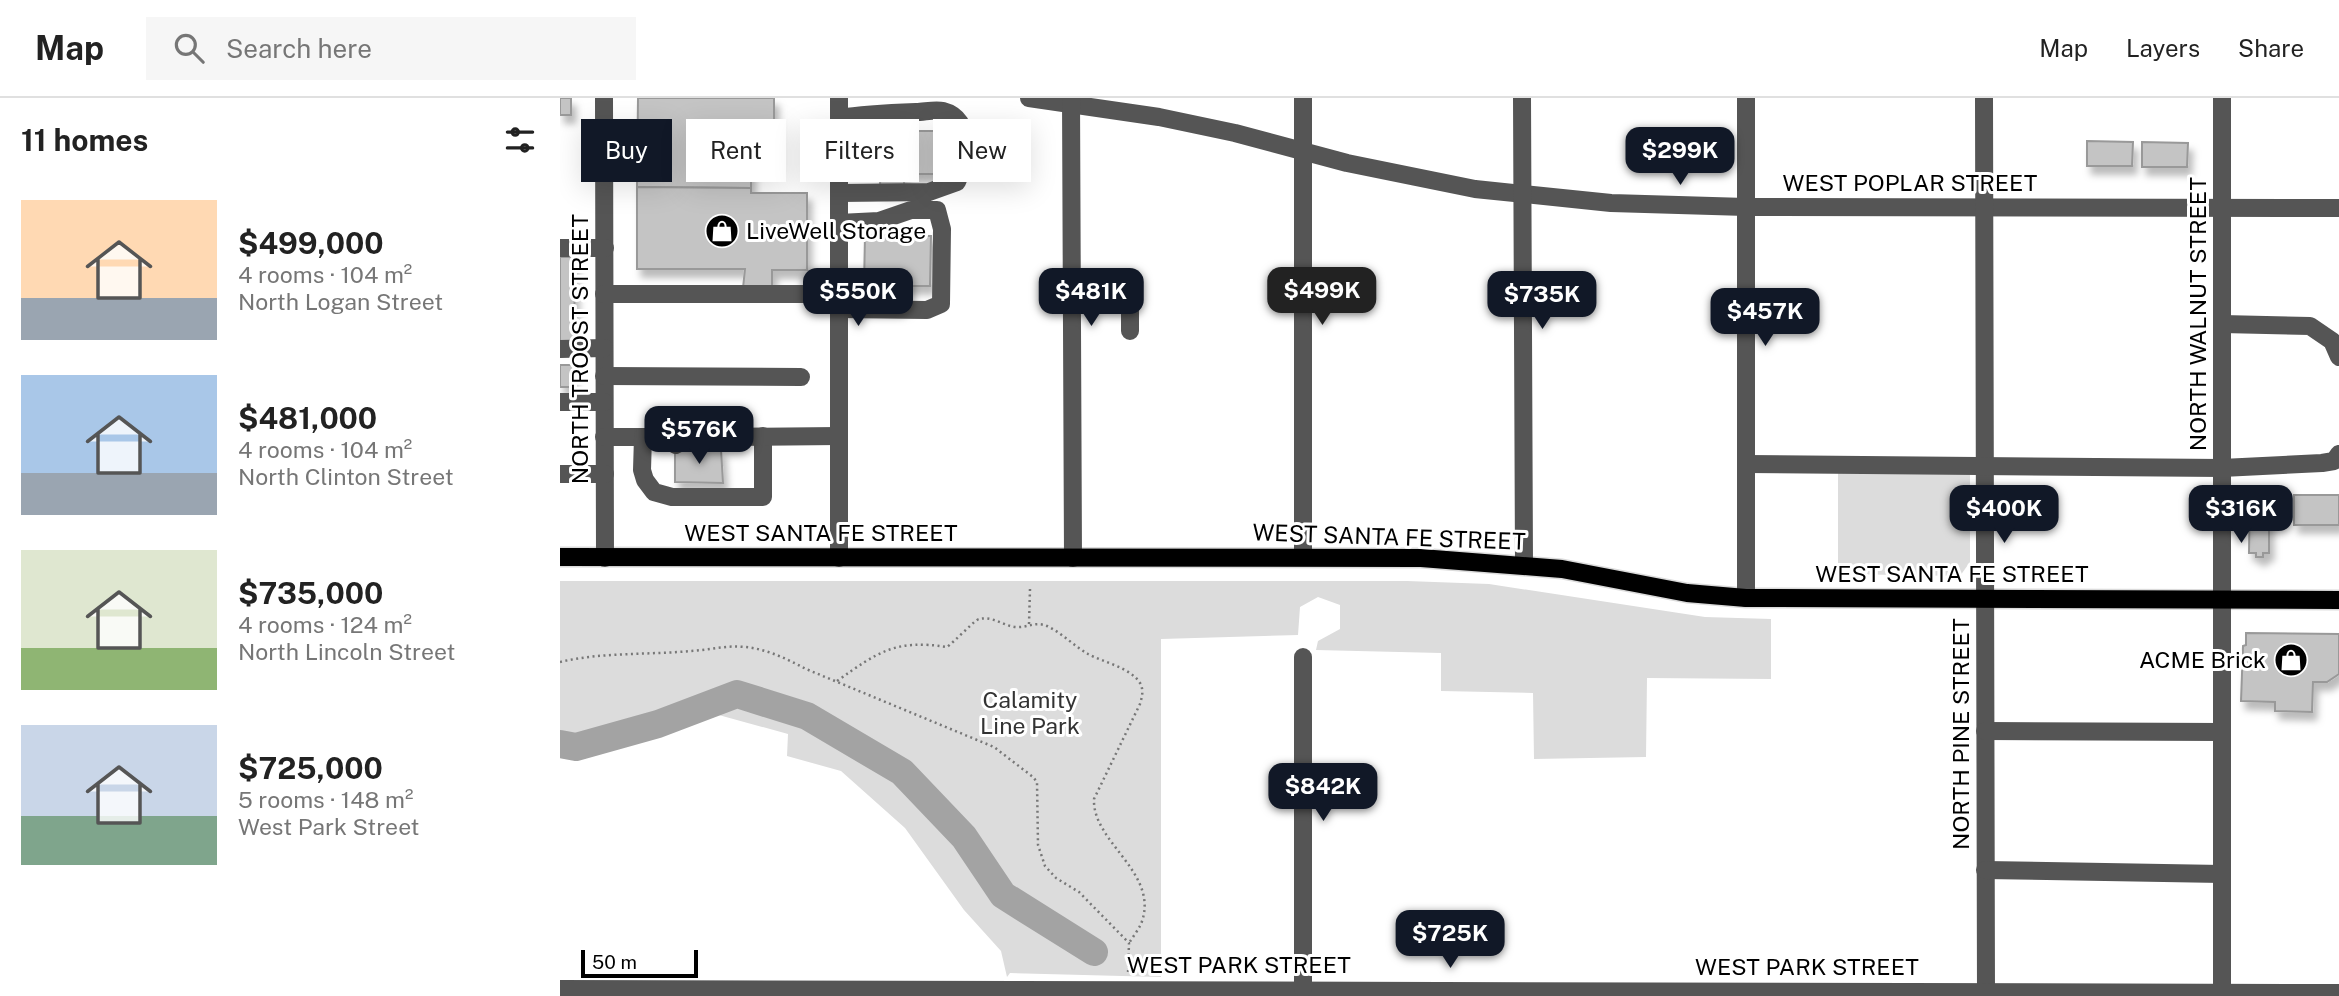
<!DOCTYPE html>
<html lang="en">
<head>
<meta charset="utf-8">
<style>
  :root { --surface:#fff; --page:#f6f6f6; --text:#222; --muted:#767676; --line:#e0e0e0; --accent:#111827 }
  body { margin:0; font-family:"Public Sans",sans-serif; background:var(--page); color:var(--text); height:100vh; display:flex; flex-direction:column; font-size:26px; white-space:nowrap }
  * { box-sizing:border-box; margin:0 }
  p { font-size:23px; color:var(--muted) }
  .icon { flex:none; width:38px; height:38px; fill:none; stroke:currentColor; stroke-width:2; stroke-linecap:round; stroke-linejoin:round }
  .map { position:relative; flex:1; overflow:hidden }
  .side { display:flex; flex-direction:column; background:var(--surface); width:560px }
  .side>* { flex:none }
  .guide { position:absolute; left:21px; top:21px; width:665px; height:63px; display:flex; gap:14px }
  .scale { position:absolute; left:21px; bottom:18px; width:117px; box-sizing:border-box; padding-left:7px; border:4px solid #000; border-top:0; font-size:19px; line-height:24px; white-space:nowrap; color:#000; -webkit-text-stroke:5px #fff; paint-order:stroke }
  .price { position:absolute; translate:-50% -60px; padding:0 16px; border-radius:14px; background:var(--accent); color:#fff; font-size:23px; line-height:46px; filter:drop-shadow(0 2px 4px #0008) }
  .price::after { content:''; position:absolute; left:50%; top:42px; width:21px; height:16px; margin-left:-10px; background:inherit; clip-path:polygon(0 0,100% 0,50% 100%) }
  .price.current { background:#222; color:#fff }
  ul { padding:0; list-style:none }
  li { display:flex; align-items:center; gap:21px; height:175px; padding:0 21px }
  li span { display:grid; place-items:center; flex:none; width:196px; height:140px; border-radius:0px; color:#555 }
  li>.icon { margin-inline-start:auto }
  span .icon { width:84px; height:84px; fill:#fffc; stroke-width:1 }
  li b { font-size:30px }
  h2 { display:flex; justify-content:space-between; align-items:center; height:84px; padding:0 21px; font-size:30px }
  .tag { padding:0 24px; border-radius:0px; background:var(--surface); box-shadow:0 7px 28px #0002; font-size:24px; line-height:63px }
  .tag.current { background:var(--accent); color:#fff }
  header { display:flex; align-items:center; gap:42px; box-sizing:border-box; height:98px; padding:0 35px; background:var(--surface); border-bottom:2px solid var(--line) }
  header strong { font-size:33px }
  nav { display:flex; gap:38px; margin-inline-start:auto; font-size:24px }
  .search { width:490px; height:63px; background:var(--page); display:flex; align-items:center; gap:18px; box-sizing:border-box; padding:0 24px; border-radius:0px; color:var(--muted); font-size:26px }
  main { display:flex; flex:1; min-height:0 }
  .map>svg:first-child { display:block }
  .green { fill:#dcdcdc }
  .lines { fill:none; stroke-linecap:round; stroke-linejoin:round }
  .river { stroke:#a3a3a3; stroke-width:28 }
  .building { fill:#c4c4c4; stroke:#999; stroke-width:2; filter:url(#shadow) }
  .minor-tunnel { stroke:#d9d9d9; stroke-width:18; stroke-dasharray:18 9; stroke-linecap:butt }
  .major-casing { stroke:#dbdbdb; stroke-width:21 }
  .path { stroke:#777; stroke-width:2.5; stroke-dasharray:2 3.5; stroke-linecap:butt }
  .minor { stroke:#555; stroke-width:18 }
  .major { stroke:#000; stroke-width:18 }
  .labels { text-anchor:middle; stroke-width:6; stroke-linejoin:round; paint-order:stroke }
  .street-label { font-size:23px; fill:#000; stroke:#fff }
  .poi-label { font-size:23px; fill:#000; stroke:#fff; text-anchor:start }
  .park-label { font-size:23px; fill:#333; stroke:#fff }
</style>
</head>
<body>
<header>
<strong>Map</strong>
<div class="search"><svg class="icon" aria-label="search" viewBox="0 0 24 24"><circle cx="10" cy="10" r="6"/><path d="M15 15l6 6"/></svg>Search here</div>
<nav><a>Map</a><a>Layers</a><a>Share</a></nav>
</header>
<main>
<section class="side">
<h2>11 homes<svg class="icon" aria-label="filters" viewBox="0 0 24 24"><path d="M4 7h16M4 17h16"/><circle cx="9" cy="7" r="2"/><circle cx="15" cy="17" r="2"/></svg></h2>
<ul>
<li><span style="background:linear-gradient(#ffd9b3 70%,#9aa5b1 0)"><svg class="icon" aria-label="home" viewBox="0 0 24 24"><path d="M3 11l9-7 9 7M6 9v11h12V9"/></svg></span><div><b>$499,000</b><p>4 rooms · 104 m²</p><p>North Logan Street</p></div></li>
<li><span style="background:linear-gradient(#a9c7e8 70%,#9aa5b1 0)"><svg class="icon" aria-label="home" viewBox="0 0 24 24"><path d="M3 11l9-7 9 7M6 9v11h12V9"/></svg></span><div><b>$481,000</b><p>4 rooms · 104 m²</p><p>North Clinton Street</p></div></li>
<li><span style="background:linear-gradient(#dfe7d0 70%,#8fb573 0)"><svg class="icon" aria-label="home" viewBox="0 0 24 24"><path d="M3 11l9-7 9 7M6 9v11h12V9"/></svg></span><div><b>$735,000</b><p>4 rooms · 124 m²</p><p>North Lincoln Street</p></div></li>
<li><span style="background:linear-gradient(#c9d6e8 65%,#7fa58c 0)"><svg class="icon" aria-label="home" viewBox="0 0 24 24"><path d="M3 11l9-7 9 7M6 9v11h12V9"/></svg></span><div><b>$725,000</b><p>5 rooms · 148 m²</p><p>West Park Street</p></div></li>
</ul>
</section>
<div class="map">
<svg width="1779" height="898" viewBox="0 0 1779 898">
  <defs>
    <filter id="shadow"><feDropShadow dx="4.5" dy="8" stdDeviation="3.5" flood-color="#0004"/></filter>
  </defs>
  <rect width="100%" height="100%" fill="#fff"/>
  <g class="green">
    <polygon points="1278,374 1410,374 1410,464 1400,478 1278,476"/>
    <polygon points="0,483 847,483 929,486 1145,519 1211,521 1211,581 1087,580 1086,659 974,661 973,595 881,593 881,555 756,552 758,543 780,531 780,507 758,499 740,509 738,537 601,541 601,879 450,875 447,879 441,853 404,812 345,730 281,673 227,658 228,636 137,611 98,626 16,648 0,649"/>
  </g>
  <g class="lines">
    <polyline class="river" points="0,646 16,649 98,626 177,596 247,618 342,674 404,739 443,797 534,854"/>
  </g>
  <g class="building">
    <rect x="0" y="0" width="11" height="17"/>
    <polygon points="78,0 214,0 214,64 191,64 191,90 77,89"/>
    <polygon points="321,33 394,33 394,76 344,76 344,92 320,92"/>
    <polygon points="1527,43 1573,44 1572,68 1527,68"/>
    <polygon points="1582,44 1628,45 1627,69 1582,69"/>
    <polygon points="77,89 191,90 191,95 247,95 247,172 212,172 212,188 183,190 185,171 77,171"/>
    <polygon points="305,137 371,138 370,188 304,188"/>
    <polygon points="0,159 14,159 15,245 0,245"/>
    <polygon points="0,267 13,267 12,289 0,289"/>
    <rect x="116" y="327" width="24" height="24"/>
    <polygon points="161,351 163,385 115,384 115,352"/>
    <polygon points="1690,389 1709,389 1709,455 1703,455 1703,459 1696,459 1696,455 1689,455"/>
    <rect x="1734" y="397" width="45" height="30"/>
    <polygon points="1686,535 1779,536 1779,576 1767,584 1753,584 1752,614 1715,613 1715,604 1681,603 1683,548 1686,547"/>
  </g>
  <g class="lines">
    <polyline class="minor-tunnel" points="116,331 140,331"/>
    <defs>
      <polyline id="major" points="0,459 861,460 1002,471 1127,495 1186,500 1779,502"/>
    </defs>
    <use href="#major" class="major-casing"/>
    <g class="path">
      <polyline points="469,526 470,491"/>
      <path d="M 0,564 C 42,554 87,557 131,553 C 149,552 166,547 185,549 C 207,551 227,561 246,571 L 434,649 L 473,679 L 477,684 L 478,747 L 485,768 L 496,780 L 519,794 L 569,845 L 568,876"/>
      <path d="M 277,583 C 318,554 335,541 387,549 C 394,544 416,521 419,521 C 434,518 443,528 456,529 C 467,530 475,523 487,528 C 502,535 514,548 528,556 C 543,564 571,570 580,585 C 584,592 582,599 580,606 L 534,701 C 532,745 601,775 581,826 C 578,832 573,839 569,845"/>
    </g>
    <g class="minor">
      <polyline points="44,0 45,460"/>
      <polyline points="469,0 599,19 675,35 787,65 915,91 1051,105 1186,109 1779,110"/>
      <polyline points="511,0 513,460"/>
      <polyline points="743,0 743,459"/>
      <polyline points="962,0 964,466"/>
      <polyline points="1424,0 1426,898"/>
      <path d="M 279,20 C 305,16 330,15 356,14 C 364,14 375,11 383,13 C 414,21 407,63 397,84 L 369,94 L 279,95"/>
      <polyline points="279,125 319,123 351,112 377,112 382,131 381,206 367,212 279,211"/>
      <polyline points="0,150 45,150"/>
      <polyline points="512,184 565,181 570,185 570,233"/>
      <polyline points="44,196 279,196"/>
      <polyline points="1662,226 1750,228 1772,243 1779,259"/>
      <polyline points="0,251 44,250"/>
      <polyline points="44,278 241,279"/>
      <polyline points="0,304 44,304"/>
      <polyline points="44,339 103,339 116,347"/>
      <polyline points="83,339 82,372 85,382 94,394 112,399 203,399 203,338"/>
      <polyline points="140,347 159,339 279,338"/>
      <polyline points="1186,366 1662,370 1762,365 1774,363 1779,356"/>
      <polyline points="0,376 45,376"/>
      <polyline points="279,460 279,0"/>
      <polyline points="1186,500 1186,0"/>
      <polyline points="1425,633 1662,634"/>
      <polyline points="1425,772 1662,776"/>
      <path d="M 0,891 C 593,892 1186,893 1779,895"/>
      <polyline points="743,891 743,559"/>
      <polyline points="1662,898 1662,0"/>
    </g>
    <use href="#major" class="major"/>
  </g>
  <defs>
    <symbol id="shop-disc" viewBox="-11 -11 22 22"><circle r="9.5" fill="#000" stroke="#fff"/><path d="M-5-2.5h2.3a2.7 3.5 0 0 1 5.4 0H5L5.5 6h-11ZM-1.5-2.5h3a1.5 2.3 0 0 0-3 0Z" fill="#fff"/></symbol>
  </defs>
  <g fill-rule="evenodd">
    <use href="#shop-disc" x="143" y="114" width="38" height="38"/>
    <use href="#shop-disc" x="1712" y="543" width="38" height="38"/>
  </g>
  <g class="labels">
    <g class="street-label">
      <text x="1350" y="93">WEST POPLAR STREET</text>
      <text transform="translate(1638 216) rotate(-90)" y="8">NORTH WALNUT STREET</text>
      <text transform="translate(20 251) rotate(-90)" y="8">NORTH TROOST STREET</text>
      <text x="261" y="443">WEST SANTA FE STREET</text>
      <text transform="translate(829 439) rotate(2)" y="8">WEST SANTA FE STREET</text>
      <text x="1392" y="484">WEST SANTA FE STREET</text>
      <text transform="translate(1401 636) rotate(-90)" y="8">NORTH PINE STREET</text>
      <text x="679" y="875">WEST PARK STREET</text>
      <text x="1247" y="877">WEST PARK STREET</text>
    </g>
    <g class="poi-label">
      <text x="186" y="141">LiveWell Storage</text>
      <text x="1706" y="570" text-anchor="end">ACME Brick</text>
    </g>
    <g class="park-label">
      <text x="470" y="610">Calamity<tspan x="470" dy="26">Line Park</tspan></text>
    </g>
  </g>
</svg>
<div class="scale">50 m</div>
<b class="price" style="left:1120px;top:89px">$299K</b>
<b class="price current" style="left:762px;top:229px">$499K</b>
<b class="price" style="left:298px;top:230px">$550K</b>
<b class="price" style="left:531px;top:230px">$481K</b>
<b class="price" style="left:982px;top:233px">$735K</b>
<b class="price" style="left:1205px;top:250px">$457K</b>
<b class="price" style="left:139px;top:368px">$576K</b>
<b class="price" style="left:1444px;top:447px">$400K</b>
<b class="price" style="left:1681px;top:447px">$316K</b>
<b class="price" style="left:763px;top:725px">$842K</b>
<b class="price" style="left:890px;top:872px">$725K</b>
<div class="guide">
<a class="tag current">Buy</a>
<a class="tag">Rent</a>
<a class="tag">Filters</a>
<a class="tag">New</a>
</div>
</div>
</main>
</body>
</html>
